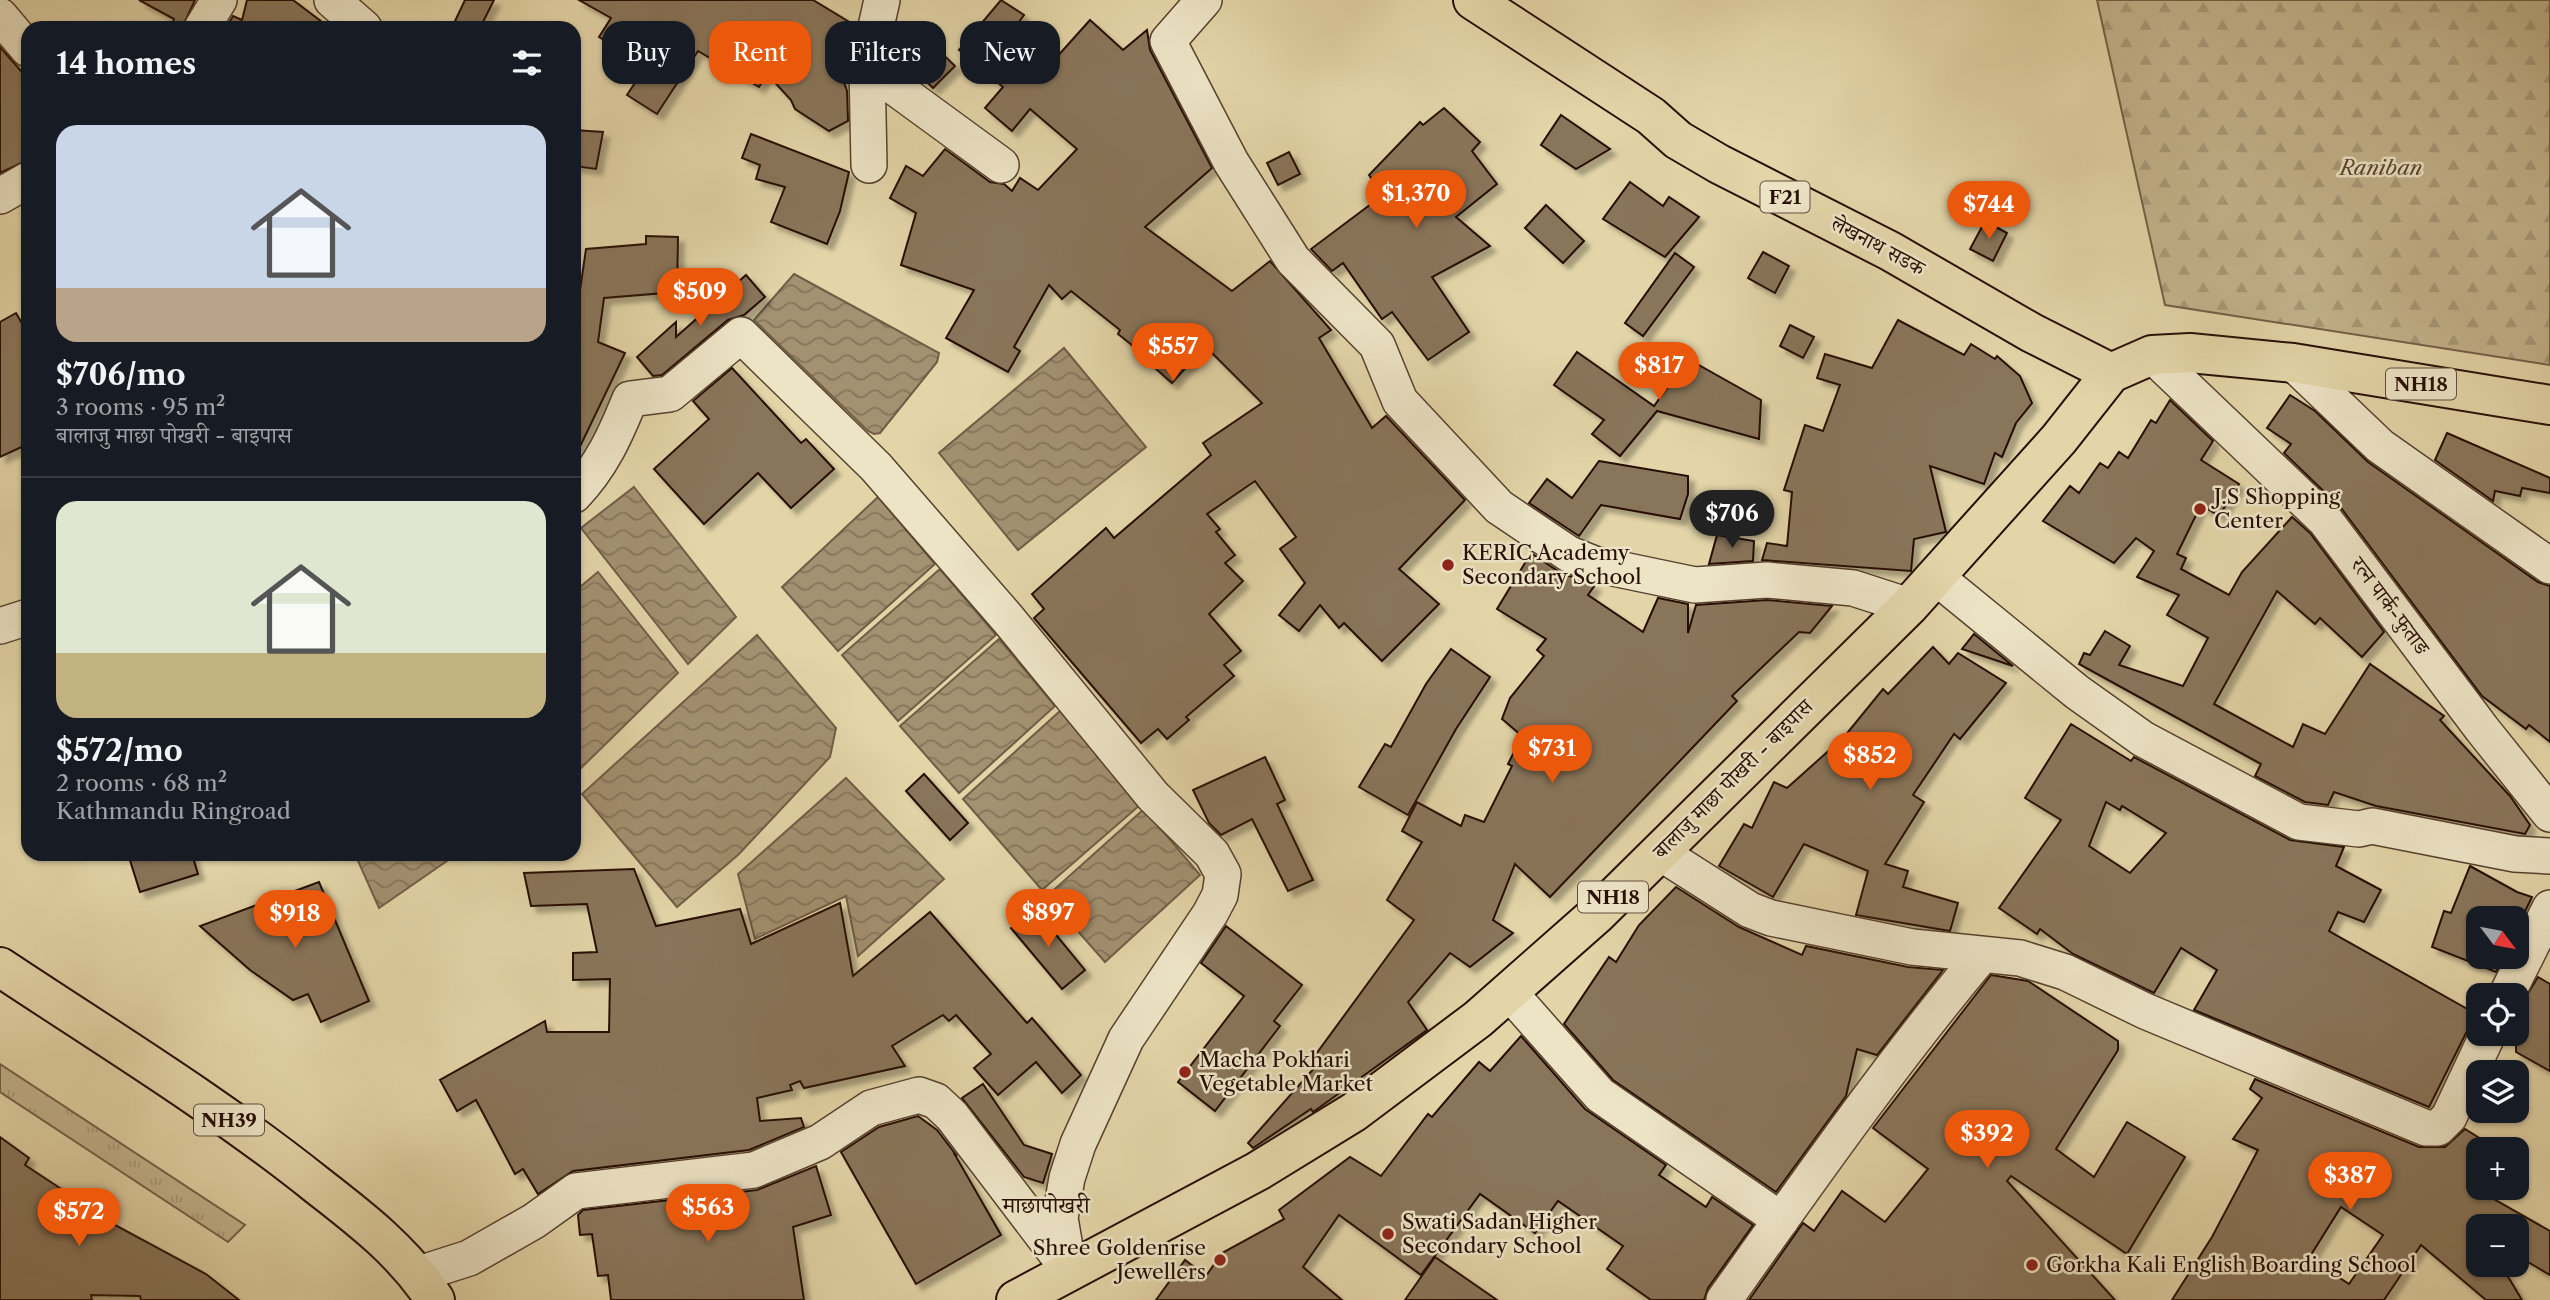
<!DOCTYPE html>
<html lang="en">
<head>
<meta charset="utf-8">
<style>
  :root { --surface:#171b24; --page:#242831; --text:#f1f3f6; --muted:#9ea1a6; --line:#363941; --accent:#ea580c }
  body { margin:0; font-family:"Libre Caslon Text","Noto Serif Devanagari",serif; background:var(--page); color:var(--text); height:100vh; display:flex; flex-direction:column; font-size:26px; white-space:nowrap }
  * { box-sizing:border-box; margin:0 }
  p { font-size:23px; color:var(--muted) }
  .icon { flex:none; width:38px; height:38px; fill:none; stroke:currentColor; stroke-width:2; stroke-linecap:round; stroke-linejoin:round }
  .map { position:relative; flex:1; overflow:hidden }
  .sheet { position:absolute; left:21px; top:21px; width:560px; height:840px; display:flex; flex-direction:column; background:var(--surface); border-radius:21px; box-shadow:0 2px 5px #0004 }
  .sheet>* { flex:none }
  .top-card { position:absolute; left:602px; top:21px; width:665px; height:63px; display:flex; gap:14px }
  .needle { width:46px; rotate:122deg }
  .controls { position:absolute; left:2466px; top:906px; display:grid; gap:14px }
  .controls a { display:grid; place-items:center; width:63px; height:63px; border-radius:14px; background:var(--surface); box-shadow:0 2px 5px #0004; font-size:35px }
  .price { position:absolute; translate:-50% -60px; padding:0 16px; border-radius:24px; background:var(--accent); color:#fff; font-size:23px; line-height:46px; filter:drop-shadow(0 2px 4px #0008) }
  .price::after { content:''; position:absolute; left:50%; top:42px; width:21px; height:16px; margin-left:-10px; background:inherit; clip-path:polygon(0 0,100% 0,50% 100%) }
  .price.selected { background:#222; color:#fff }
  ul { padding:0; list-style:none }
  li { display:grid; align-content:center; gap:14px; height:371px; padding:0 35px }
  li+li { border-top:2px solid var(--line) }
  li span { display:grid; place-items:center; height:217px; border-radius:21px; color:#555 }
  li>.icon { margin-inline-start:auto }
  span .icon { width:126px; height:126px; fill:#fffc; stroke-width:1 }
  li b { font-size:30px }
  h2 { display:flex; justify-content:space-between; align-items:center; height:84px; padding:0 35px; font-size:30px }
  .pill { padding:0 24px; border-radius:21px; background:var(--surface); box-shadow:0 2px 5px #0004; font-size:24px; line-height:63px }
  .pill.selected { background:var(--accent); color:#fff }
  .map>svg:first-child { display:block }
  .forest { fill:url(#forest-firs); stroke:#756048; stroke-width:2 }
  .park { fill:url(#park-tufts); stroke:#756048; stroke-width:2 }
  .water { fill:url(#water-waves); stroke:#715d46; stroke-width:2 }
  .building { fill:#89755a; stroke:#270e05; stroke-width:2; fill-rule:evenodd; filter:url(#shadow) }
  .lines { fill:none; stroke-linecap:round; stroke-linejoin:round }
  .minor-casing { stroke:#56402e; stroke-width:38 }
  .major-casing { stroke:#270e05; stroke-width:42 }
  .highway-casing { stroke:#270e05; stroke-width:42 }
  .minor { stroke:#ede4c6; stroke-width:35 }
  .major { stroke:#e3d5a8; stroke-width:38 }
  .highway { stroke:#e3d5a8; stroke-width:38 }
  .poi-dot { fill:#8f2418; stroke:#ede4c6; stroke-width:2.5 }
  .labels { text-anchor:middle; stroke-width:5; stroke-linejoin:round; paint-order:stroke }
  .shield { fill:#ede4c6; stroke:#624e3f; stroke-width:2 }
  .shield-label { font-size:19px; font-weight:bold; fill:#270e05 }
  .park-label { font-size:21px; font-style:italic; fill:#5e4834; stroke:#ede4c6 }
  .street-label { font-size:21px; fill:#270e05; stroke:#ede4c6 }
  .poi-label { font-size:21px; fill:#270e05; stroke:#ede4c6; text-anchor:start }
  .neighbourhood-label { font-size:23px; fill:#270e05; stroke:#ede4c6 }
</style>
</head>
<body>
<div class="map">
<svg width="2550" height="1300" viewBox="0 0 2550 1300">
  <defs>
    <pattern id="forest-firs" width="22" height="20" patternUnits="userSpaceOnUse" patternTransform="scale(1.75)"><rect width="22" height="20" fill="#c3b38c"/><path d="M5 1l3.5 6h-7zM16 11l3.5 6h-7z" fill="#a89977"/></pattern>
    <pattern id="park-tufts" width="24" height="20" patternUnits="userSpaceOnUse" patternTransform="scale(1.75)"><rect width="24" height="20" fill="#c3b38c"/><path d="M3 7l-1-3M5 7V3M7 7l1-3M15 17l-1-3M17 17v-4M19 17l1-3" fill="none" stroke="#a89977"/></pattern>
    <pattern id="water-waves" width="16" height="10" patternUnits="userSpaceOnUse" patternTransform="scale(1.75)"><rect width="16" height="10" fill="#a39171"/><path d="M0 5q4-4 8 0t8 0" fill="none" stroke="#85755b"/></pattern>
    <filter id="shadow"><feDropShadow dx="6" dy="6" stdDeviation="2" flood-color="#0004"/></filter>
  </defs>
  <rect width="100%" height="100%" fill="#e3d5a8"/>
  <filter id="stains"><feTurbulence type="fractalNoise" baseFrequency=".00286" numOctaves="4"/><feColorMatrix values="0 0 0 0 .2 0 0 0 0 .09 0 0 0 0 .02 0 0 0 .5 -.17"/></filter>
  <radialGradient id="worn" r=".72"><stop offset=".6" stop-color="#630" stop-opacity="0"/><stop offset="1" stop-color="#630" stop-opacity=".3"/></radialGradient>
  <polygon class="forest" points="2097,0 2550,0 2550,365 2165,305"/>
  <polygon class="park" points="0,1064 245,1225 228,1242 0,1092"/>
  <g class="water">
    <polygon points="794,274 939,353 937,362 880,433 874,434 868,431 754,320"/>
    <polygon points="1064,348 1146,447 1018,550 939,453"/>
    <polygon points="634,487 736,617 688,664 581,528"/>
    <polygon points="878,497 935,564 838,651 782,587"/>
    <polygon points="940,569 996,635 898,721 842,655"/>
    <polygon points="598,572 678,673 577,772 574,768 574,592"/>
    <polygon points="757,635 836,728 830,757 738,855 677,907 582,794"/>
    <polygon points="999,639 1055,706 959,793 900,726"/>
    <polygon points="1060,711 1140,805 1042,890 963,799"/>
    <polygon points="846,778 944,879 858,956 846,896 755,939 738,874"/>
    <polygon points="1144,809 1200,875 1105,962 1047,896"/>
    <polygon points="355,854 457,854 379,908"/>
  </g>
  <g class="building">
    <polygon points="139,0 195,0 182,28 170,28 174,19"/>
    <polygon points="247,0 293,0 330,28 226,28 233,16 242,20"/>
    <polygon points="465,0 494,0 480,28 470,28 455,21"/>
    <polygon points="579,0 813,0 856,26 847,67 842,77 847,91 848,121 829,131 795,109 791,100 767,74 759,87 698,51 657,114 627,95 646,66 599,37 611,18"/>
    <polygon points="1001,0 1024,15 1001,46 1038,78 1090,20 1123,50 1147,30 1150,50 1212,168 1145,227 1232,291 1270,261 1331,330 1319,338 1372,428 1386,416 1465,500 1399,569 1439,604 1382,661 1344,623 1339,628 1320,605 1299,631 1279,615 1305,583 1280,549 1296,537 1255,481 1207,514 1220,529 1216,532 1235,555 1225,563 1243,581 1209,614 1241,651 1224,665 1234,676 1186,717 1189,720 1167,739 1158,729 1141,743 1034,618 1044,609 1032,594 1106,528 1114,538 1211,455 1203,443 1262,403 1205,346 1172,383 1155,368 1157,365 1118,334 1120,330 1071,291 1062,299 1049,285 1014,347 1020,351 1008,372 946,338 974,290 901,265 916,213 890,198 906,166 923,176 945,149 990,182 1004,184 1012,191 1020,178 1038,190 1077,149 1030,109 1012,131 985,108 1003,87 959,50"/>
    <polygon points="911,24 955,66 933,88 892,48"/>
    <polygon points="0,47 28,79 28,160 0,173"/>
    <polygon points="1444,108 1480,142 1472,151 1497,184 1456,217 1490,246 1432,277 1469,332 1428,360 1392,312 1382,319 1343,263 1332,271 1311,249 1383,195 1369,175 1420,122 1423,125"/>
    <polygon points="1561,115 1610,149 1576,169 1541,145"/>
    <polygon points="574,130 603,132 596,169 574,166"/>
    <polygon points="751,134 849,172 840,211 827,244 771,222 785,187 756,179 760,165 742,158"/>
    <polygon points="1289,152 1300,174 1278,185 1267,163"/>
    <polygon points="1630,182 1663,206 1669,197 1699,217 1665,257 1603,219"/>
    <polygon points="1546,205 1584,241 1563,263 1525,228"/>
    <polygon points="1985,221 2007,233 1993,261 1970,249"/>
    <polygon points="646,236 678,237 677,292 604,298 598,342 625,353 574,459 574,331 586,249 646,244"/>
    <polygon points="1763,252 1789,266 1775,293 1748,278"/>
    <polygon points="1675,253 1694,267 1643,336 1625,323"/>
    <polygon points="746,275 765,297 744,315 728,320 662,375 653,376 637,357 676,322 676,337"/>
    <polygon points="16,313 28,334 28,444 0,457 0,322"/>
    <polygon points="1898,320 1964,355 1971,344 1995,359 1997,356 2020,376 2032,403 2016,423 2002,457 1995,453 1984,484 1930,466 1946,532 1914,539 1911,571 1762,560 1767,543 1787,546 1792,492 1784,490 1805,425 1823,431 1840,385 1817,378 1825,354 1872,368"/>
    <polygon points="1790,325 1814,337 1803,358 1780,346"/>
    <polygon points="1577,352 1654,406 1688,359 1761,400 1759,439 1657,411 1620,456 1592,434 1604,420 1554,385"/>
    <polygon points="732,368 801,443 806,439 834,469 791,508 758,473 704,524 654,469 709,419 693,401"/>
    <polygon points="2290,395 2315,411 2368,462 2538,582 2550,586 2550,742 2529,725 2526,729 2482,696 2341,508 2284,453 2291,444 2267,428"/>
    <polygon points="2170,400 2213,441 2201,460 2239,484 2219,516 2201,505 2177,554 2186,558 2181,569 2229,595 2242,572 2292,517 2310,533 2384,632 2362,657 2320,618 2315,624 2277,591 2214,704 2293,747 2303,724 2325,734 2370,664 2444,716 2440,720 2510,796 2530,825 2525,834 2376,806 2334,792 2328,805 2305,802 2255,776 2261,764 2079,664 2084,653 2090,655 2105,631 2130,646 2119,665 2183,686 2208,638 2167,615 2179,595 2137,577 2154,551 2136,538 2114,563 2043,521 2070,486 2079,493 2100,463 2108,468 2119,452 2128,458 2151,420 2156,423"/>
    <polygon points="2447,433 2550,478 2550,493 2522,488 2520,496 2495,491 2493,501 2435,460"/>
    <polygon points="1599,461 1688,476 1688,494 1680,519 1601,505 1579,536 1529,503 1547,479 1572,498"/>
    <polygon points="1717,535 1754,541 1753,561 1709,564"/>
    <polygon points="1531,553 1561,573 1595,585 1588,595 1643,632 1658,598 1688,604 1688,633 1696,605 1767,600 1832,606 1810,633 1799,632 1732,696 1737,701 1550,897 1515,864 1493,920 1513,933 1470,967 1450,953 1408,1002 1427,1030 1320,1107 1313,1112 1311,1109 1253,1148 1248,1143 1316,1066 1311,1061 1414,920 1387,900 1422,842 1402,831 1417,802 1461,826 1465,815 1484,822 1512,766 1508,764 1522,736 1502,719 1510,698 1544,656 1537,650 1546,639 1497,609"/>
    <polygon points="1974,634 2013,666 1962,649"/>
    <polygon points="1933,647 1949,664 1958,653 2006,683 1960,739 1954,734 1913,795 1924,802 1885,864 1908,871 1903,887 1958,903 1950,931 1856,915 1868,871 1804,844 1773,897 1719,866 1744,824 1752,828 1774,782 1787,788 1844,737 1883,689 1888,694"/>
    <polygon points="1451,649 1490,677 1456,729 1408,815 1359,787 1385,744 1391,747 1426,684"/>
    <path d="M 2071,724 L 2131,761 L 2134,757 L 2290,840 L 2344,847 L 2336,866 L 2381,890 L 2364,922 L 2338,912 L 2329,931 L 2478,1015 L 2470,1025 L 2429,1107 L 2194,1010 L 2217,970 L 2181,948 L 2154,993 L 2073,954 L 2040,929 L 2037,934 L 1999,908 L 2061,820 L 2025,798 ZM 2106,802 L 2120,810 L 2122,806 L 2166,833 L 2130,873 L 2089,846 Z"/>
    <polygon points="1265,757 1285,800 1277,804 1313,880 1288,891 1252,819 1221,835 1209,823 1193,790"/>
    <polygon points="924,774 968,823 950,840 906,791"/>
    <polygon points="128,854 192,854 198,874 140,892"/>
    <polygon points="2470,866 2517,892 2532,897 2516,930 2516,919 2478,919 2478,957 2503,957 2496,972 2432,947 2444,911 2451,913"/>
    <polygon points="634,869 656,926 740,909 751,944 840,903 853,976 930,912 1027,1023 1032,1018 1081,1075 1062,1093 1036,1062 998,1095 974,1068 991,1054 956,1015 949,1021 943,1015 892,1046 905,1066 804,1088 800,1081 790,1085 792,1090 757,1098 760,1121 801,1118 804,1127 749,1150 573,1171 538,1194 523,1169 515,1174 476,1100 457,1111 440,1080 545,1021 547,1032 609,1032 610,979 573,980 573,953 597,952 587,904 531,906 524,873"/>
    <polygon points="319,882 369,1001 321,1022 308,994 293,1000 250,970 200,926"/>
    <polygon points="1676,887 1739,927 1802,955 1806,946 1908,967 1943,970 1877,1055 1857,1049 1846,1096 1776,1192 1613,1080 1564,1024 1609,957 1616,962 1639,925"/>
    <polygon points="1034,908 1085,970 1062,989 1011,928"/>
    <polygon points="1226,926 1302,985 1274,1021 1280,1026 1215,1111 1178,1082 1244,996 1201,963"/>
    <polygon points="1991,975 2028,981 2118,1041 2118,1050 2056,1149 2094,1177 2127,1122 2185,1157 2127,1254 2011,1176 2007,1181 2115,1300 1749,1300 1803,1223 1814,1231 1842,1191 1885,1222 1928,1169 1873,1128"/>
    <polygon points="2538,977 2550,984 2550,1071 2516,1052 2516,1013"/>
    <polygon points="1521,1036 1585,1109 1666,1165 1659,1175 1706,1207 1712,1197 1753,1225 1708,1288 1704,1300 1651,1300 1607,1269 1623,1246 1558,1201 1535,1233 1480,1194 1421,1275 1339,1215 1303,1267 1342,1300 1156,1300 1185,1260 1206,1276 1222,1253 1284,1219 1279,1210 1350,1157 1381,1176 1428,1114 1432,1117 1479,1062 1490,1071"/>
    <path d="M 2255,1079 L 2419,1147 L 2445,1147 L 2465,1129 L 2489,1144 L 2486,1150 L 2478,1150 L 2478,1190 L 2550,1231 L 2550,1275 L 2516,1255 L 2516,1227 L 2478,1227 L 2478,1265 L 2501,1265 L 2522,1300 L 2486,1300 L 2421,1245 L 2384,1300 L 2172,1300 L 2212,1237 L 2258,1150 L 2233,1139 L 2262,1098 L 2250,1089 ZM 2341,1207 L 2383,1235 L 2349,1284 L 2309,1258 Z"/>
    <polygon points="983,1084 1024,1145 1052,1154 1043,1183 1024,1177 962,1098"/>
    <polygon points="918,1116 937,1130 957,1156 955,1155 1001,1235 916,1284 841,1152 879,1127"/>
    <polygon points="0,1137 29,1158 25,1165 90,1208 89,1211 206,1274 239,1300 141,1300 140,1296 91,1295 92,1300 0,1300"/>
    <polygon points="816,1166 831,1215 793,1227 804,1300 611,1300 608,1275 598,1276 592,1234 580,1235 578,1215 583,1210 757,1190"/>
    <polygon points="1435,1257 1497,1300 1405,1300"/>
  </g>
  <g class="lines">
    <defs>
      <g id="minor">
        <polyline points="332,0 364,28"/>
        <polyline points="882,0 867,67 1001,165"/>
        <polyline points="1204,0 1168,41 1231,162 1293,260 1377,345 1400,401 1499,507 1569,554 1594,564 1695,585 1767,580 1853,588 1909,606"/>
        <polyline points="0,16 28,49"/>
        <polyline points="202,28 219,0"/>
        <polyline points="867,67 869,165"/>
        <polyline points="0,196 28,180"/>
        <polyline points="2152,355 2325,520 2482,729 2550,814"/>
        <polyline points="2293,363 2380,446 2550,566"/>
        <path d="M 574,495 C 601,467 615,436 630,399 L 670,394 L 741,335 L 876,467 L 1008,619 L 1153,796 L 1212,854 L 1223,874 L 1220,895 L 1210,914 L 1126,1039 L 1078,1144 L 1067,1178 L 1060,1218 L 1069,1271"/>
        <polyline points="1936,577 2077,692 2143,739 2299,822 2359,829 2372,826 2515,854 2550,856"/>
        <polyline points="0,626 28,617"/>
        <polyline points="1659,852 1750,910 1771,918 1912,947 2020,958 2065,972 2145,1011 2426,1128 2438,1128 2449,1117 2488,1034"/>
        <polyline points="1509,992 1600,1095 1781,1220"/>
        <polyline points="2506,996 2550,908"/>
        <polyline points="419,1274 469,1258 534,1221 576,1191 754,1170 820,1142 871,1108 919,1095 936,1101 952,1116 1066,1266"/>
        <path d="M 1724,1300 C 1807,1183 1889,1066 1981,956"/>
      </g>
      <g id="major">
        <polyline points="1473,0 1651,116 1678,140 1719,164 1890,251 2032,333 2111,373"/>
        <polyline points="1016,1300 1258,1171 1354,1112 1478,1019 1597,914 1909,606 2059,439 2111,373 2152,355 2190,353 2293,363 2550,405"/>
      </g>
      <path id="highway" d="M 0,967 C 107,1038 217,1105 317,1185 C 361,1219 405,1253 435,1300"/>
    </defs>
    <use href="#minor" class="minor-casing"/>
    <use href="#major" class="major-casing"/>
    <use href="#highway" class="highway-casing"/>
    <use href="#minor" class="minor"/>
    <use href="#major" class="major"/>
    <use href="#highway" class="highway"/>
  </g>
  <g class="poi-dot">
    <circle cx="2200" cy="509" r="7"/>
    <circle cx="1448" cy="565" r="7"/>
    <circle cx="1185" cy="1072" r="7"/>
    <circle cx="1388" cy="1234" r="7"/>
    <circle cx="1220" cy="1260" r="7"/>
    <circle cx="2032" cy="1265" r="7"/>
  </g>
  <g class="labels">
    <g class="shield">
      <rect x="1760.5" y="181.5" width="49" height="31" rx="5"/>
      <rect x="2386" y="368.5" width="70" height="31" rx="5"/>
      <rect x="1578" y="881.5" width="70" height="31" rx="5"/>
      <rect x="194" y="1104.5" width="70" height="31" rx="5"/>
    </g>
    <g class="shield-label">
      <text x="1785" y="204">F21</text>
      <text x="2421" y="391">NH18</text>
      <text x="1613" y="904">NH18</text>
      <text x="229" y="1127">NH39</text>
    </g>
    <g class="park-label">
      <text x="2381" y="175">Raniban</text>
    </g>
    <g class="street-label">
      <text transform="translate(1878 246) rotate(28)" y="7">लेखनाथ सडक</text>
      <text transform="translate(2390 606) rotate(53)" y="7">रत्न पार्क-फुताङ</text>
      <text transform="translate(1733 779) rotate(-45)" y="7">बालाजु माछा पोखरी - बाइपास</text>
    </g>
    <g class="poi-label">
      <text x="2214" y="504">J.S Shopping<tspan x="2214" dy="24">Center</tspan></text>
      <text x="1462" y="560">KERIC Academy<tspan x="1462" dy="24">Secondary School</tspan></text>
      <text x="1199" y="1067">Macha Pokhari<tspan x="1199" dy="24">Vegetable Market</tspan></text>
      <text x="1402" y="1229">Swati Sadan Higher<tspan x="1402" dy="24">Secondary School</tspan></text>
      <text x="1206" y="1255" text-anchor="end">Shree Goldenrise<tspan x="1206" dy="24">Jewellers</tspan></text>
      <text x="2046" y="1272">Gorkha Kali English Boarding School</text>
    </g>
    <g class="neighbourhood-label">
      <text x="1046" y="1213">माछापोखरी</text>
    </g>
  </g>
  <rect width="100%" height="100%" filter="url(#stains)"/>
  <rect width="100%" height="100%" fill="url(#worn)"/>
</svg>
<div class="controls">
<a><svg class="needle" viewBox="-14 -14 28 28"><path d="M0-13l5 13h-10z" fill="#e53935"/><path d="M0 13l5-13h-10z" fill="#9ea1a6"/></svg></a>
<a><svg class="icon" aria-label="locate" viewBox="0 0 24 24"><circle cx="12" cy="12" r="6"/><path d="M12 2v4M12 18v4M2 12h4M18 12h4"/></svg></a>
<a><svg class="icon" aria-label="layers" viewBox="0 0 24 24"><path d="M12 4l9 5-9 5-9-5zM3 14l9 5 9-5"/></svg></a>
<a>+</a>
<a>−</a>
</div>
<b class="price" style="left:1416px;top:230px">$1,370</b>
<b class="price" style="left:1989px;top:241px">$744</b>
<b class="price" style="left:700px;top:328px">$509</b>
<b class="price" style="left:1173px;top:383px">$557</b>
<b class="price" style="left:1659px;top:402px">$817</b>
<b class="price selected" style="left:1732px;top:550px">$706</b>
<b class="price" style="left:1552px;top:785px">$731</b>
<b class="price" style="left:1870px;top:792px">$852</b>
<b class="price" style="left:1048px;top:949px">$897</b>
<b class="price" style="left:295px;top:950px">$918</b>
<b class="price" style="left:1987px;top:1170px">$392</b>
<b class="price" style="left:2350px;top:1212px">$387</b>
<b class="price" style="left:708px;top:1244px">$563</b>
<b class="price" style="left:79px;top:1248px">$572</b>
<div class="top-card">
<a class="pill">Buy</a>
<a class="pill selected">Rent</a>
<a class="pill">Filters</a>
<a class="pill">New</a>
</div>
<section class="sheet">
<h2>14 homes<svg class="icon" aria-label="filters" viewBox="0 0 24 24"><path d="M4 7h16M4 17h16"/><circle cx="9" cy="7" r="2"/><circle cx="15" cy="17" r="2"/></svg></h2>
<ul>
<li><span style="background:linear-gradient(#c9d6e8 75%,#b9a48a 0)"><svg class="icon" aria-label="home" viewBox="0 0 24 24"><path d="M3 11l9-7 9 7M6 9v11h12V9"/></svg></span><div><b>$706/mo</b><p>3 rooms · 95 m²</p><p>बालाजु माछा पोखरी - बाइपास</p></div></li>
<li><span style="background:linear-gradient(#dfe7d0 70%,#c2b280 0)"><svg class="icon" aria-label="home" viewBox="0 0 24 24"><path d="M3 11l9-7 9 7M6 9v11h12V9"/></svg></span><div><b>$572/mo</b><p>2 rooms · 68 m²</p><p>Kathmandu Ringroad</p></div></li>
</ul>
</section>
</div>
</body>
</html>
